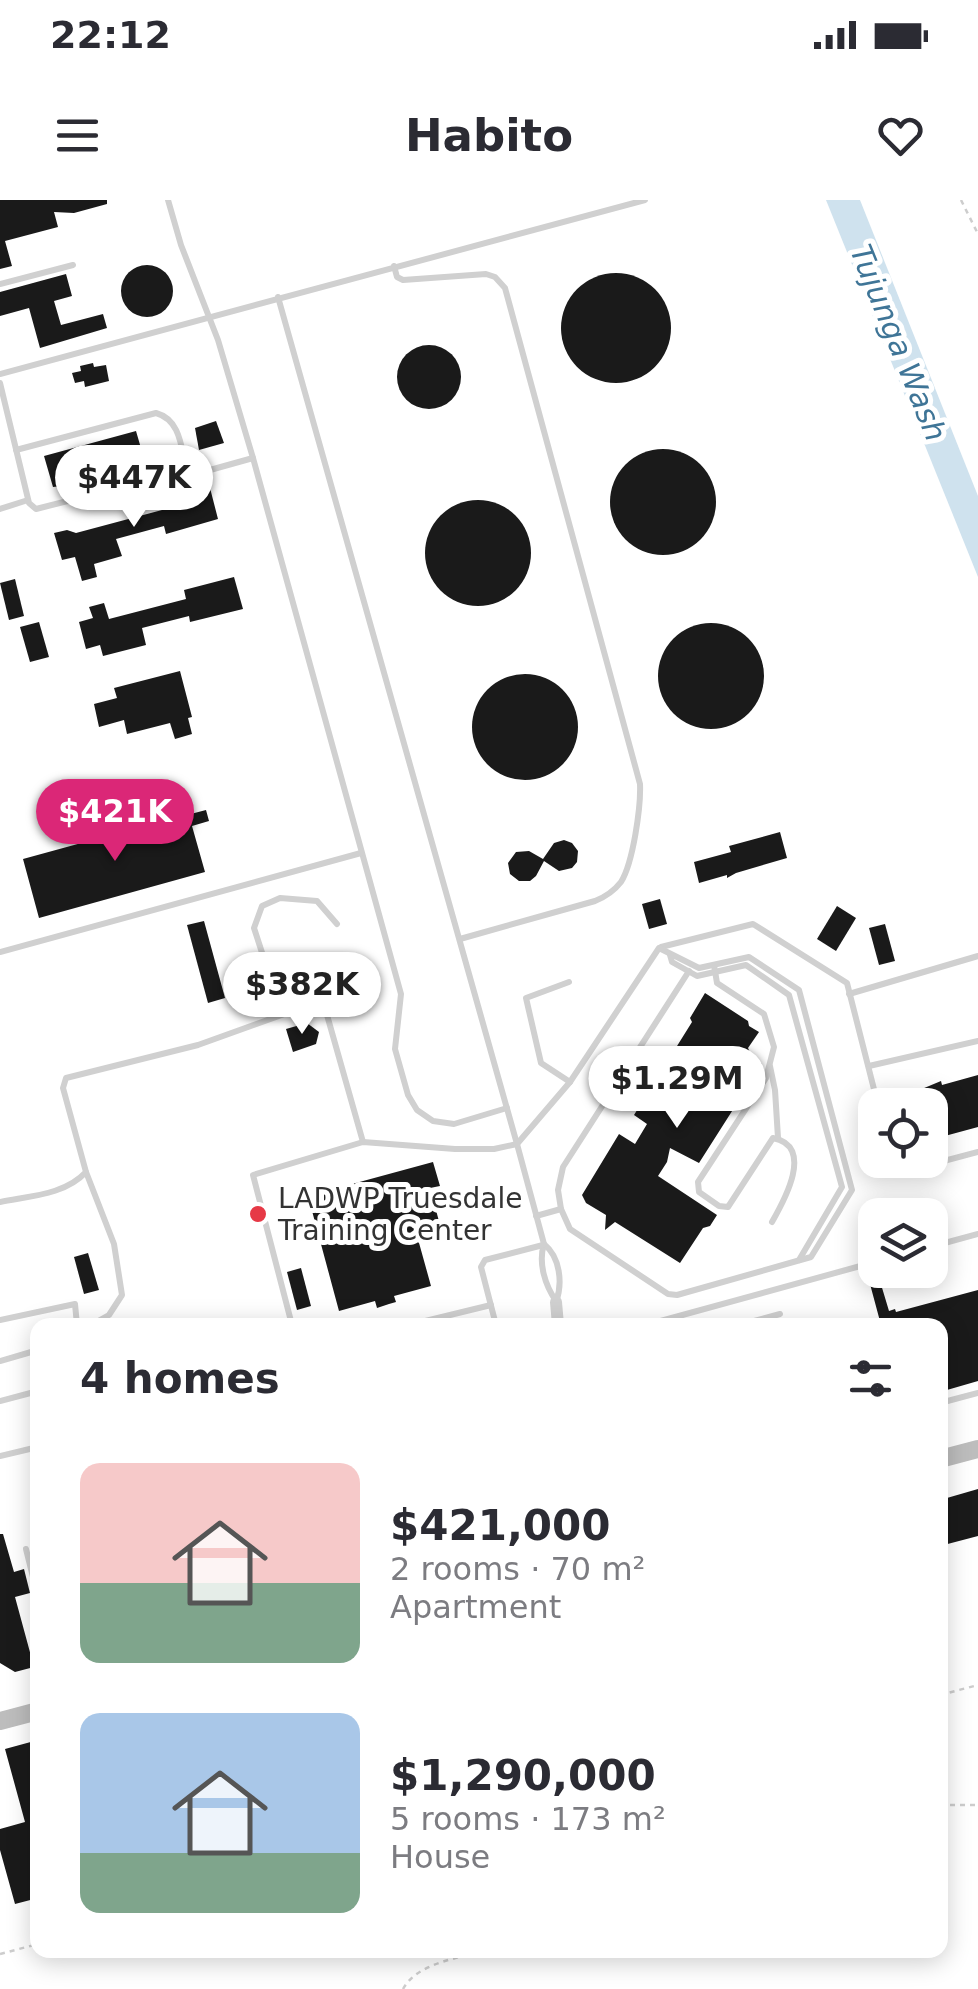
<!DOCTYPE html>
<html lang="en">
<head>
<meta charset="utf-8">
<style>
  :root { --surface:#fff; --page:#f2f2f3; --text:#2b2b33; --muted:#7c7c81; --accent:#db2777 }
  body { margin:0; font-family:"DejaVu Sans",sans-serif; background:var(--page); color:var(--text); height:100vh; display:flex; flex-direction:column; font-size:38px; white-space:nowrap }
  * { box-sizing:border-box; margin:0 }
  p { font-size:32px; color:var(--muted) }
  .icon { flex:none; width:55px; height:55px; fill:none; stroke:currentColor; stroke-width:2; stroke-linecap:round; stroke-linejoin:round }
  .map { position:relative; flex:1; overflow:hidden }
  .side { position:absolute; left:30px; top:1118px; width:918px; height:640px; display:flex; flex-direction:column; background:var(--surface); border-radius:20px; box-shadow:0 5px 25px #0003 }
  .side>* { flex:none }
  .controls { position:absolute; left:858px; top:888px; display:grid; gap:20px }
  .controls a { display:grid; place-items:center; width:90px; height:90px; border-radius:20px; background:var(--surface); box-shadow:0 5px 25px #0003; font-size:50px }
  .price { position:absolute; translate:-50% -85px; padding:0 22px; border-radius:35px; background:#fff; color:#222; font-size:32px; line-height:65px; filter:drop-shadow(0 2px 5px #0008) }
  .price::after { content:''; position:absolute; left:50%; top:60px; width:30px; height:22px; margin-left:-15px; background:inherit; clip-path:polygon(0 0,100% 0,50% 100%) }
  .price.current { background:var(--accent); color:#fff }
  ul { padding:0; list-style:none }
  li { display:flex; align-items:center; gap:30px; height:250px; padding:0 50px }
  li span { display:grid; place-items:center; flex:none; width:280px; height:200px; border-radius:20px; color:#555 }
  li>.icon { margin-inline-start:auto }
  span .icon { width:120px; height:120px; fill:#fffc; stroke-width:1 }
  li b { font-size:42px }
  h2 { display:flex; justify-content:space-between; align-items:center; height:120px; padding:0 50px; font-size:42px }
  .status { display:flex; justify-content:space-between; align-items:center; height:70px; padding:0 50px; background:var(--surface); direction:ltr }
  .status svg { height:28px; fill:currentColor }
  header { display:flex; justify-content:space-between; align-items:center; height:130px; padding:0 50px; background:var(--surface); font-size:45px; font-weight:600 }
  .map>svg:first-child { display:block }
  .water { fill:#cfe2ee }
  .building { fill:#1a1a1a }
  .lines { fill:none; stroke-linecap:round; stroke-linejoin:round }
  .path { stroke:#cdcdcd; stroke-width:2.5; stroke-dasharray:5 5; stroke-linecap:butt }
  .lane { stroke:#d0d0d0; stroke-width:6 }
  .street { stroke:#d0d0d0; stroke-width:12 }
  .secondary { stroke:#bdbdbd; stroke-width:18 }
  .poi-dot { fill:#e63946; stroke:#fff; stroke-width:4 }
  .labels { text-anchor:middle; stroke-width:10; stroke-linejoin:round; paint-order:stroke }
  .poi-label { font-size:28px; fill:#333; stroke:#fff; text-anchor:start }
  .water-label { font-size:30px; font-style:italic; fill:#3f7597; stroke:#fff }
</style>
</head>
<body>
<div class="status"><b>22:12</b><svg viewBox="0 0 49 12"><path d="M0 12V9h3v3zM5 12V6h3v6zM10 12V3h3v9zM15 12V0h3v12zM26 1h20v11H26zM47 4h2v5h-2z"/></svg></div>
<header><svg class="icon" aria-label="menu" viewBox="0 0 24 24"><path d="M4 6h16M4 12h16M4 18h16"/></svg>Habito<svg class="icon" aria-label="heart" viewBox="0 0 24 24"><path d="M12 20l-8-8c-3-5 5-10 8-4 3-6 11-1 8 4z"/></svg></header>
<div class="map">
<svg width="978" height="1789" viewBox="0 0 978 1789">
  <rect width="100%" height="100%" fill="#fff"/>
  <polygon class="water" points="826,0 860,0 978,296 978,377"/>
  <g class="building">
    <polygon points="0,0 107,0 107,4 74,13 54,12 58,27 5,41 12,66 0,69"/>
    <circle cx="147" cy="91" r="26"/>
    <circle cx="616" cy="128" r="55"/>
    <polygon points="66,74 72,96 54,101 61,125 103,114 107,128 40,148 29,108 0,116 0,92"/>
    <circle cx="429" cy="177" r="32"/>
    <polygon points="93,163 94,167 106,165 109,181 85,187 84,181 75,183 72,173 81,171 80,166"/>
    <polygon points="216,221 224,243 199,250 195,228"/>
    <polygon points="136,231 145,262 79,280 80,284 53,287 44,256"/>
    <circle cx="663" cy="302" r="53"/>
    <polygon points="210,288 218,319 166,334 164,326 116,339 122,356 94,364 97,377 82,381 75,357 62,360 54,333 67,330 76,333 162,310 160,301"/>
    <circle cx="478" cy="353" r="53"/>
    <polygon points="234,377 243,409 190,422 189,416 142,428 146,445 103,456 100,445 86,449 79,422 93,418 89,407 104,403 109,419 186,399 184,390"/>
    <polygon points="15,379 24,416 9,420 0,383"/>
    <polygon points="39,422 49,457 30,462 20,427"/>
    <circle cx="711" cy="476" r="53"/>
    <polygon points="180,471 192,517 188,518 192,534 175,539 170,523 127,534 124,520 99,527 94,504 117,498 114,488"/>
    <circle cx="525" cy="527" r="53"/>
    <polygon points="206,610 209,621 192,626 205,672 39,718 23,659 85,642 80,623 94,620 99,638"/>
    <polygon points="780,632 787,658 736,673 727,678 727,675 699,683 694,662 731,652 729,646"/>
    <polygon points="564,640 572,643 578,651 577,662 572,668 559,671 544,661 536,676 530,681 519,681 510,674 508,663 516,652 529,651 543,659 554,643"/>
    <polygon points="660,699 667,724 649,729 642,704"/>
    <polygon points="837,706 856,718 836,751 817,739"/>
    <polygon points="204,721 225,798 208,803 187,725"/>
    <polygon points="885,724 895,761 879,765 869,728"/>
    <polygon points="705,793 748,821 749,826 759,832 748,848 753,859 762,864 699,963 670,948 667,962 658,976 717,1015 710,1026 703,1028 680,1063 615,1022 605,1030 606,1015 586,1003 582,995 619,934 635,944 647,924 634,915 692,822 690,818"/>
    <polygon points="307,823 319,832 316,844 293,852 286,829"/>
    <polygon points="978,875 978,927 930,940 930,905 920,905 917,891 941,881 942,885"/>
    <polygon points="433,962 440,986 430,988 440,1025 416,1032 431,1086 394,1096 396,1102 389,1104 377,1108 375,1101 339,1111 308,996"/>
    <polygon points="88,1053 99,1090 84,1094 74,1057"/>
    <polygon points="301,1068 311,1106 297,1110 287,1072"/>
    <polygon points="880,1081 889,1111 895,1109 896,1112 978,1090 978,1181 940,1192 940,1125 881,1125 870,1084"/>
    <polygon points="978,1289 978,1336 940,1346 940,1300"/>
    <polygon points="0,1334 3,1334 14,1372 24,1369 30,1393 15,1397 34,1467 15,1472 0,1463"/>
    <polygon points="38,1540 38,1698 15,1704 0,1650 0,1629 25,1622 5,1549"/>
  </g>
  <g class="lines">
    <g class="path">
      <polyline points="961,0 978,34"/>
      <polyline points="940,1495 978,1485"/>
      <polyline points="940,1605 978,1605"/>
      <polyline points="0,1754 38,1744"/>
      <path d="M 403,1789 C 418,1762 460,1758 488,1750"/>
    </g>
    <g class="lane">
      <polyline points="168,0 181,45 218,140 253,258 401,794 395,849 408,895 417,910 433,921 454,924 507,908"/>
      <path d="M 394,66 L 397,77 L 403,80 L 486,74 L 495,77 L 505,88 L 640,584 C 641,607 633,663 621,682 C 614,691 605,697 595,701 L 460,739"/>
      <polyline points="0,84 73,65"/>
      <path d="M 278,97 L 517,944 L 544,1044 C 538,1063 545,1085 556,1101"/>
      <polyline points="0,174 645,0"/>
      <polyline points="0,183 29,303 36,309 187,271 210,270 253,258"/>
      <path d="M 16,250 L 156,213 C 181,220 181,248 187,271"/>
      <polyline points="0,309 28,300"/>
      <polyline points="337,724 317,701 280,698 262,706 254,728 279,805 287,813 319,811 327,815 363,942"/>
      <polyline points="661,747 753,724 847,783 878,905"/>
      <polyline points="0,752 361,653"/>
      <polyline points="670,755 672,762 697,776 746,765 789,795 842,987 799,1060"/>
      <path d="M 714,765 L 717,783 L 764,814 L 774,847 L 766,878 L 698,982 L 699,992 L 719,1006 L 728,1007 L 773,938 C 815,946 784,1001 772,1022"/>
      <polyline points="569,782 526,798 541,863 570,882"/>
      <polyline points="849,794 978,756"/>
      <polyline points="770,866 775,890 778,938"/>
      <polyline points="869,866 978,841"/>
      <polyline points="891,960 895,974 978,952"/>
      <polyline points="86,972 114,1044 122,1095 109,1115 91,1125"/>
      <path d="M 0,1002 C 29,996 65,995 86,972 L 63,888 L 66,878 L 198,845 L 287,813"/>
      <polyline points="561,1009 558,990 563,967 689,771"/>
      <path d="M 544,1044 C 560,1057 563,1083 556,1102"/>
      <polyline points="930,1047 978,1034"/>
      <polyline points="0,1120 75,1104 77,1125"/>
      <polyline points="292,1125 253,975 363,942 455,949 494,949 517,944 570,882 659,748 699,768 749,757 799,790 852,990 811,1057 677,1095 668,1094 570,1029 561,1009 536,1016"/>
      <polyline points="409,1125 491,1105"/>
      <polyline points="496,1125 481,1067 485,1060 543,1045"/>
      <polyline points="646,1125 875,1062"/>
      <polyline points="739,1125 780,1114"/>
      <polyline points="0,1161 38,1150"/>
      <polyline points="0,1201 38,1191"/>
      <polyline points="940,1203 978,1193"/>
      <polyline points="0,1256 38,1247"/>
      <polyline points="26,1349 38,1397"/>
    </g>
    <polyline class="street" points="556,1102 558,1125"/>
    <g class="secondary">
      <polyline points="940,1259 978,1249"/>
      <polyline points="0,1521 38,1511"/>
    </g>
  </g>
  <circle class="poi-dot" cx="258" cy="1014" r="10"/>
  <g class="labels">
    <g class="poi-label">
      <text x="278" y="1008">LADWP Truesdale<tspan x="278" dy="32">Training Center</tspan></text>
    </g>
    <g class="water-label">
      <text transform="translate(898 143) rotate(68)" y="10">Tujunga Wash</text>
    </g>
  </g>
</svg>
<div class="controls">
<a><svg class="icon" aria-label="locate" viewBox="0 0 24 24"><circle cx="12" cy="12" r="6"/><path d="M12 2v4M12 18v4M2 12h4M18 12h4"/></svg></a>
<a><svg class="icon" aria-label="layers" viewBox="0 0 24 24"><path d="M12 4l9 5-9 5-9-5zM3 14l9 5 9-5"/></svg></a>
</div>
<b class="price" style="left:134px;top:330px">$447K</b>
<b class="price current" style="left:115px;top:664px">$421K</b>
<b class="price" style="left:302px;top:837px">$382K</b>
<b class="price" style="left:677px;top:931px">$1.29M</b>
<section class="side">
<h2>4 homes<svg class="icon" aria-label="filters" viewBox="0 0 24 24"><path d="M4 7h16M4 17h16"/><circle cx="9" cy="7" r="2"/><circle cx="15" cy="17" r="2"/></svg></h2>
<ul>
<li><span style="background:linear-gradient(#f6c9c9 60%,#7fa58c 0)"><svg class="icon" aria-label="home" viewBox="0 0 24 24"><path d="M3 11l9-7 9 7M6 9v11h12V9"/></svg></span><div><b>$421,000</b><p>2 rooms · 70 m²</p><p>Apartment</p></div></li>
<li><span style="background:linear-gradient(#a9c7e8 70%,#7fa58c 0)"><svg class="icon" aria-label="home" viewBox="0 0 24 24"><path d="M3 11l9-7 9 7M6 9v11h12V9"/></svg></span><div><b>$1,290,000</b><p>5 rooms · 173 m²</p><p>House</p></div></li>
</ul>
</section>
</div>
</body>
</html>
